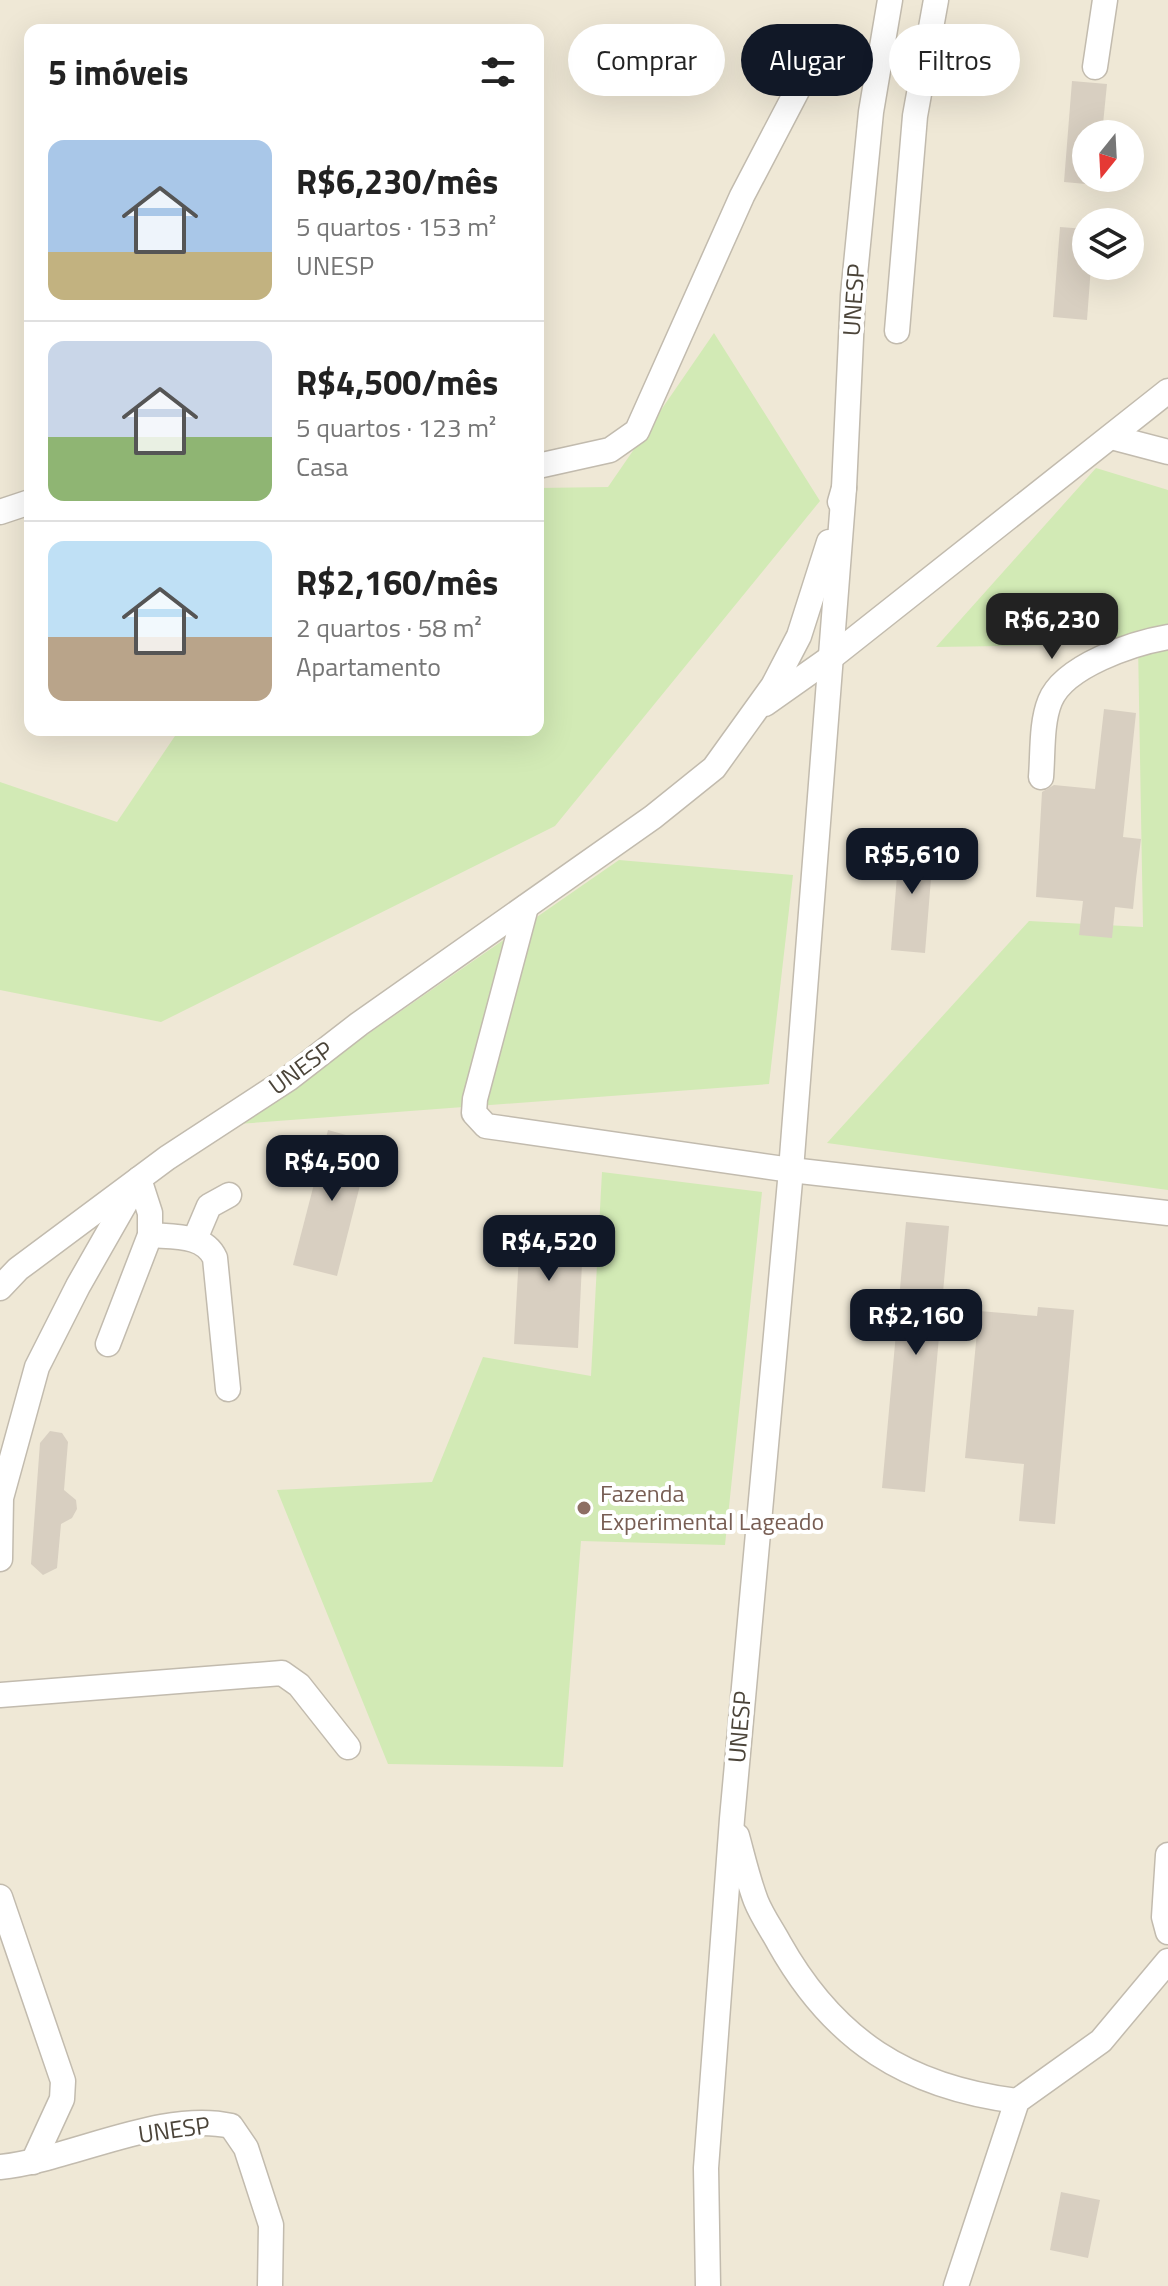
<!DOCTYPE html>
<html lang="pt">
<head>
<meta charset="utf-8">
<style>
  :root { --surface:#fff; --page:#f6f6f6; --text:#222; --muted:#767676; --line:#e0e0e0; --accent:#111827 }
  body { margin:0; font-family:"Titillium Web",sans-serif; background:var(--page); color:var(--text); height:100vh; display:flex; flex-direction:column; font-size:30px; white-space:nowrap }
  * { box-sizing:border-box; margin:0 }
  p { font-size:26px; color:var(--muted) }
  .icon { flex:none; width:44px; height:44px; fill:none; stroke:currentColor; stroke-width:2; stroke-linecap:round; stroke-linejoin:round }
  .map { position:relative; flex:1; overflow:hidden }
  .details { position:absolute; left:24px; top:24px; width:520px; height:712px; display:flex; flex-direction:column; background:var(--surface); border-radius:16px; box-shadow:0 8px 32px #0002 }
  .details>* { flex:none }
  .hud { position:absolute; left:568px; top:24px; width:480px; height:72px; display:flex; gap:16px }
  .needle { width:52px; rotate:198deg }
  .buttons { position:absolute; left:1072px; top:120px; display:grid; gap:16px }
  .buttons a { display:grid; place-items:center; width:72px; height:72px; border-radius:50%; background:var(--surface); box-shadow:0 8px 32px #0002; font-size:40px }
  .price { position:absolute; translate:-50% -68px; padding:0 18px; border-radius:16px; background:var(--accent); color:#fff; font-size:26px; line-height:52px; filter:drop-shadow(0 2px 4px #0008) }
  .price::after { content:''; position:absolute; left:50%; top:48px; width:24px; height:18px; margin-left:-12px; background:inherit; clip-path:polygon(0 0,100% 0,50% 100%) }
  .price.on { background:#222; color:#fff }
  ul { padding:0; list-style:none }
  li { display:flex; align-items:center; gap:24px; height:200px; padding:0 24px }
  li+li { border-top:2px solid var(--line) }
  li span { display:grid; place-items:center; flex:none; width:224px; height:160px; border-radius:16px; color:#555 }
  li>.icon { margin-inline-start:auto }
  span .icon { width:96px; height:96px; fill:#fffc; stroke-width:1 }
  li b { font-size:34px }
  h2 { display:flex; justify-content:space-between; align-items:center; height:96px; padding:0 24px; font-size:34px }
  .tag { padding:0 28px; border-radius:36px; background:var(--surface); box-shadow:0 8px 32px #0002; font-size:28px; line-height:72px }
  .tag.on { background:var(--accent); color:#fff }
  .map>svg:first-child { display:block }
  .education { fill:#efe8d6; fill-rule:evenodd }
  .green { fill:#d2eab5 }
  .building { fill:#d8cfc1 }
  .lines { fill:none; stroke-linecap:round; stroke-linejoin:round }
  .minor-casing { stroke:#c2bbae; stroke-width:27 }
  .minor { stroke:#fff; stroke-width:24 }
  .education-dot { fill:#8d6e63; stroke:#fff; stroke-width:3 }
  .labels { text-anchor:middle; stroke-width:8; stroke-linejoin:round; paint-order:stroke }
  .street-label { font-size:24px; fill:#4b4439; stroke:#fff }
  .education-label { font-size:24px; fill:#785e54; stroke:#fff; text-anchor:start }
</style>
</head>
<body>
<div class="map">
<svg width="1168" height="2286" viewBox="0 0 1168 2286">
  <rect width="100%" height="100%" fill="#f6f3ec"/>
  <path class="education" d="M 0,0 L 1168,0 L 1168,2286 L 0,2286 ZM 30,30 L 538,30 L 538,730 L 30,730 ZM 1086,134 L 1130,134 L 1130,178 L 1086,178 ZM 1086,222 L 1130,222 L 1130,266 L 1086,266 Z"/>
  <g class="green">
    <polygon points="714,333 820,501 555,826 161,1022 0,990 0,782 117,822 179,730 538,730 538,488 608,487"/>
    <polygon points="1096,468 1168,490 1168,1190 827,1143 1029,921 1143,927 1138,644 936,647"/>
    <polygon points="619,860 793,875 769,1084 238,1124"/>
    <polygon points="602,1172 762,1192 725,1545 581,1541 563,1767 388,1764 277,1490 432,1482 483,1357 591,1376"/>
  </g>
  <g class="building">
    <polygon points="1072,81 1107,84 1102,134 1086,134 1086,184 1064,182"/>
    <polygon points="1060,227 1086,229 1086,266 1091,266 1087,320 1053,317"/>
    <polygon points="1104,709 1136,713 1123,837 1141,839 1136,879 1133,909 1115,907 1112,938 1079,935 1083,901 1036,897 1042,792 1054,785 1095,789"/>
    <polygon points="900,838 934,841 925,953 891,950"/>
    <polygon points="328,1130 371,1142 337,1276 293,1265"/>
    <polygon points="521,1218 584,1221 578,1348 514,1344"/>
    <polygon points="906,1222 949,1226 925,1492 882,1488"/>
    <polygon points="1038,1307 1074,1310 1055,1524 1019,1521 1024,1464 965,1458 979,1311 1037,1316"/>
    <polygon points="50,1431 62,1433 68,1442 64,1490 76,1500 77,1509 72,1518 61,1524 57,1568 43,1575 31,1564 40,1443"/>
    <polygon points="1061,2192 1100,2200 1088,2258 1050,2250"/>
  </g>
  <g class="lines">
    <defs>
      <g id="minor">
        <polyline points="1095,67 1105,0"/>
        <polyline points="897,331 915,116 936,0"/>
        <polyline points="1111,437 1168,452"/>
        <polyline points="538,466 610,450 637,431 742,196 810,66"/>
        <polyline points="840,502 844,488 853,295 871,112 890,0"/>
        <polyline points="0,512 30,502"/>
        <polyline points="765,704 833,656 1168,391"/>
        <path d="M 1041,777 C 1043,753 1041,723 1050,701 C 1064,666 1133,643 1168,637"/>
        <polyline points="526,907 475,1099 474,1113 486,1126 791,1170 1168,1213"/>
        <path d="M 150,1235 C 174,1237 204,1234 215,1258 L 228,1389"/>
        <polyline points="195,1239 209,1206 229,1195"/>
        <polyline points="0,1288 18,1269 167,1158 288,1079 359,1024 653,817 714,768 773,686 799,636 829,542"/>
        <polyline points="0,1559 1,1498 37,1367 78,1286 139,1179 150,1213 150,1235 108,1344"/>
        <polyline points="0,1695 282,1673 299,1685 348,1747"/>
        <path d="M 737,1836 C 743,1858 748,1880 756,1901 C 762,1916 772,1930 779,1943 C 834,2041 907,2087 1017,2101"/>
        <polyline points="1168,1855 1164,1917 1168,1932"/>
        <polyline points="0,1897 63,2081 62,2099 33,2162"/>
        <path d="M 0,2167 C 70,2160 163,2110 231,2126 L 246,2148 L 271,2225 L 270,2286"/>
        <polyline points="708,2286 706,2168 732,1819 791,1170 844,488"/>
        <polyline points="956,2286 1017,2101 1101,2041 1168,1961"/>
      </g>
    </defs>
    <use href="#minor" class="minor-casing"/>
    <use href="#minor" class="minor"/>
  </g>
  <circle class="education-dot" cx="584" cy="1508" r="8"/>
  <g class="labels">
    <g class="street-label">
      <text transform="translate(854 300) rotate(-86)" y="8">UNESP</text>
      <text transform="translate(301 1068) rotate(-36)" y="8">UNESP</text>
      <text transform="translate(740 1727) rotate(-85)" y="8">UNESP</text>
      <text transform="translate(174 2130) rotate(-8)" y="8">UNESP</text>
    </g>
    <g class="education-label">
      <text x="600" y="1502">Fazenda<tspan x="600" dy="28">Experimental Lageado</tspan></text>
    </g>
  </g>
</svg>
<div class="buttons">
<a><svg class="needle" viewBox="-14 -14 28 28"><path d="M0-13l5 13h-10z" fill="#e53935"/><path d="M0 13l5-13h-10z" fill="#767676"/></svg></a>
<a><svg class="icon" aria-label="layers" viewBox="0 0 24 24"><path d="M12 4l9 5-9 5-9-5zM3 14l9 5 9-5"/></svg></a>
</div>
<b class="price on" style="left:1052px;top:661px">R$6,230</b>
<b class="price" style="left:912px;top:896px">R$5,610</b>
<b class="price" style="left:332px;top:1203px">R$4,500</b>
<b class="price" style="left:549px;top:1283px">R$4,520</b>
<b class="price" style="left:916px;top:1357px">R$2,160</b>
<div class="hud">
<a class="tag">Comprar</a>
<a class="tag on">Alugar</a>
<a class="tag">Filtros</a>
</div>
<section class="details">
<h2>5 imóveis<svg class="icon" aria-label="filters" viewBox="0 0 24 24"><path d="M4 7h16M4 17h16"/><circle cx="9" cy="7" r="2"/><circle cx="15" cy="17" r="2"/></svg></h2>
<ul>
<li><span style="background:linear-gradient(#a9c7e8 70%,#c2b280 0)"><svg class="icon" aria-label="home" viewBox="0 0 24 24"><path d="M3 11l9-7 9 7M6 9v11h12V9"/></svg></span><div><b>R$6,230/mês</b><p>5 quartos · 153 m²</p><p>UNESP</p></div></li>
<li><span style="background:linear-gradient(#c9d6e8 60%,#8fb573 0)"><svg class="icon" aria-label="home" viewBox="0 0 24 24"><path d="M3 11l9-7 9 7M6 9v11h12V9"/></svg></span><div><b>R$4,500/mês</b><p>5 quartos · 123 m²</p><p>Casa</p></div></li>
<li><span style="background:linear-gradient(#bfe0f5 60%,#b9a48a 0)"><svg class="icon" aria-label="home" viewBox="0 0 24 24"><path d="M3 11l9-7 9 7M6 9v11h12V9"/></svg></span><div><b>R$2,160/mês</b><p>2 quartos · 58 m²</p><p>Apartamento</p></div></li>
</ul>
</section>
</div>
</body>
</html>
